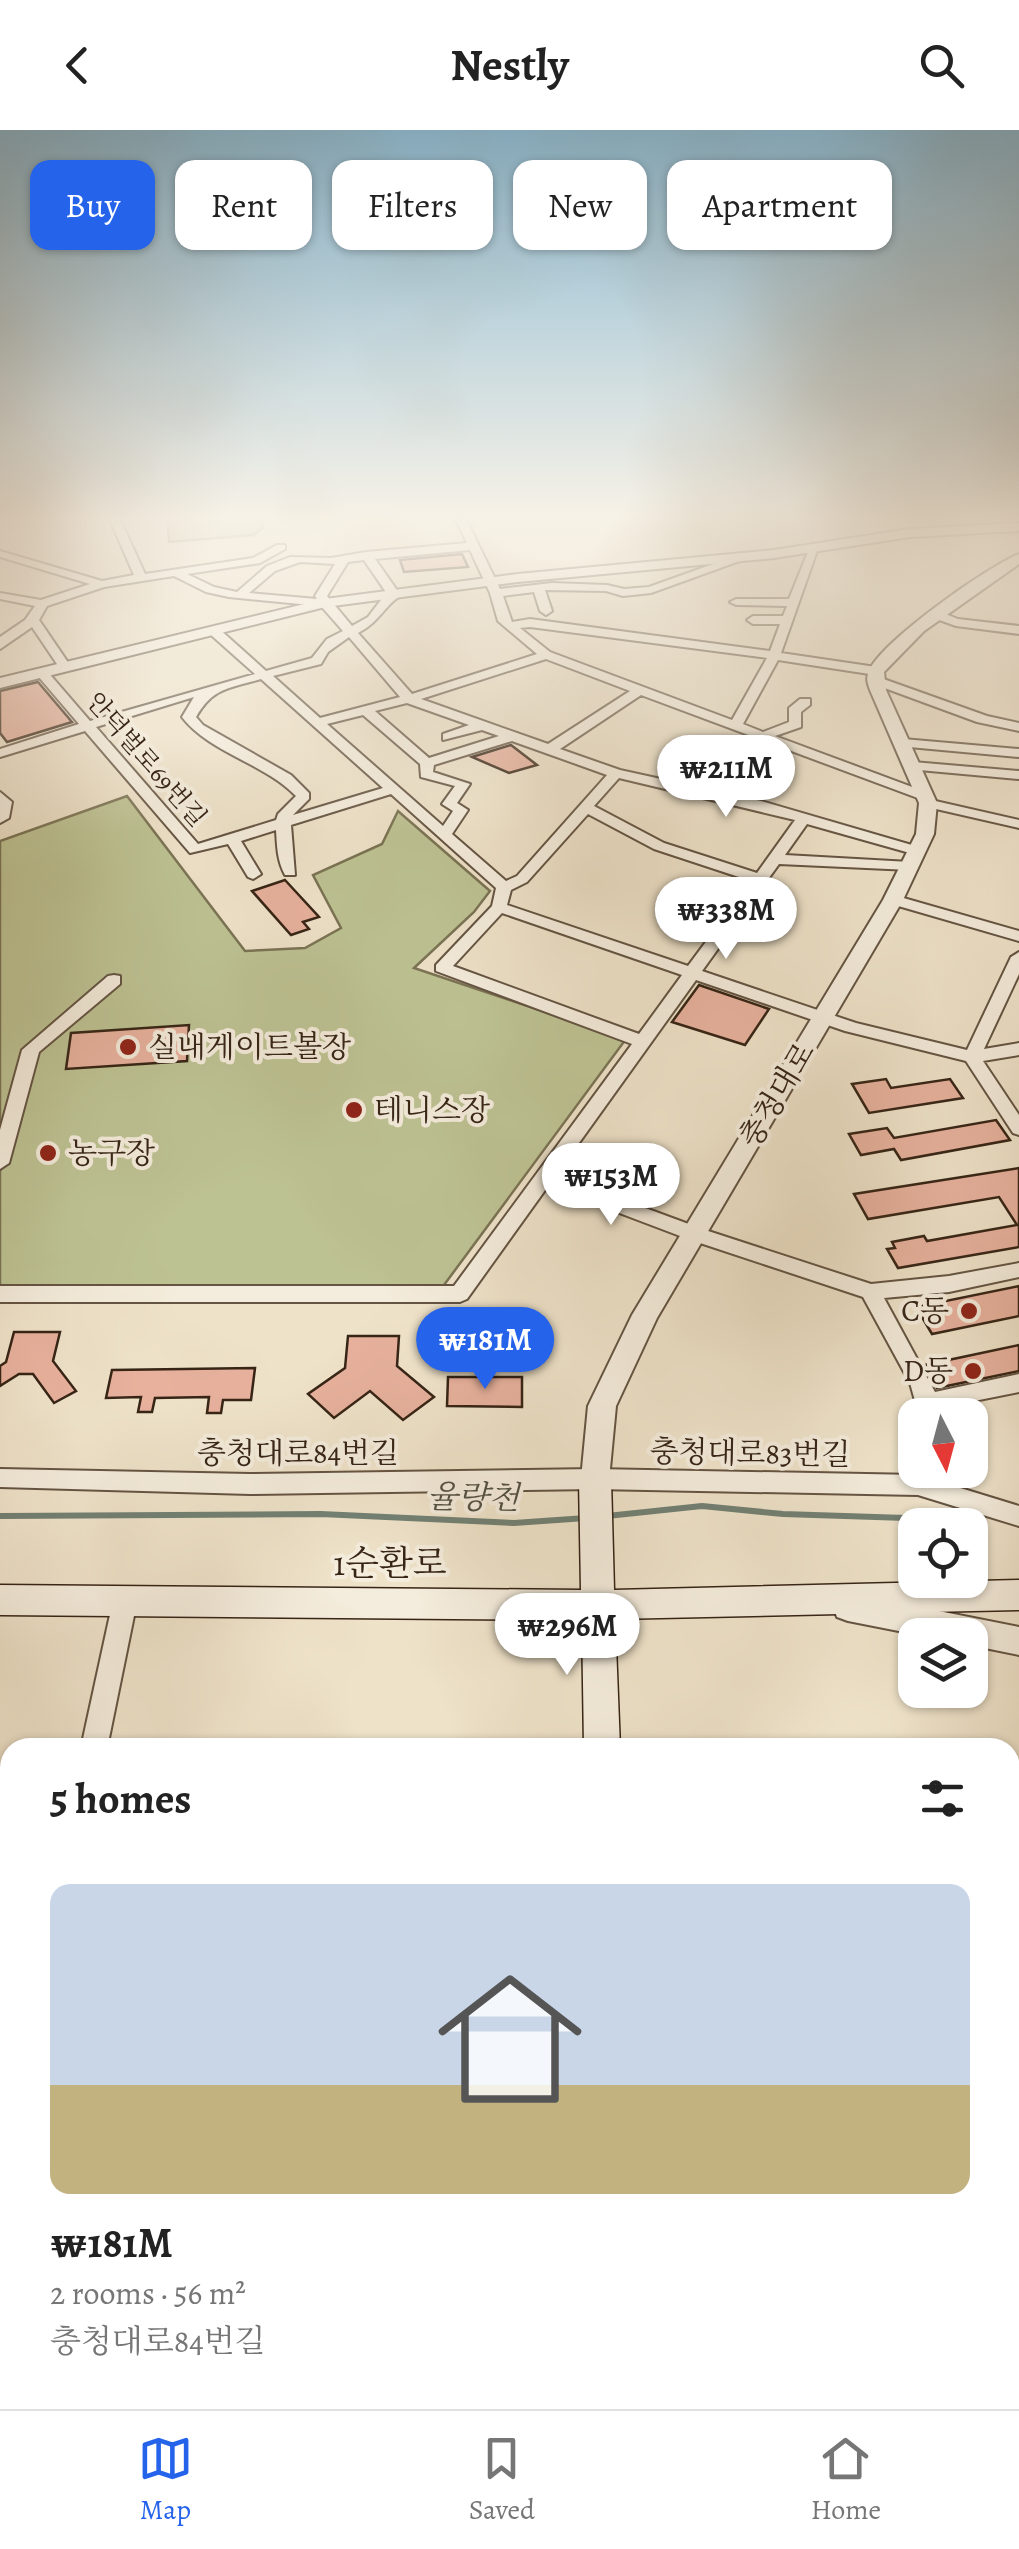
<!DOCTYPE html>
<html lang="en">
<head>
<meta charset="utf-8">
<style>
  :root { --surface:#fff; --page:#f2f2f2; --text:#222; --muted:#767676; --line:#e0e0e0; --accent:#2563eb }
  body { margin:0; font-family:Alegreya,"Noto Serif KR",serif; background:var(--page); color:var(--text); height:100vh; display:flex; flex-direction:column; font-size:38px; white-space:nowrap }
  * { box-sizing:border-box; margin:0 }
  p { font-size:32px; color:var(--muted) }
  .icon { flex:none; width:55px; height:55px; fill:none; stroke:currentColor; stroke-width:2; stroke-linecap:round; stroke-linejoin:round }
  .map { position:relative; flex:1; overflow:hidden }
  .drawer { position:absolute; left:0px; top:1608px; width:1020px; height:672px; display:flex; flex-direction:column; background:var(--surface); border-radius:30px 30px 0 0; box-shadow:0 2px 8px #0004 }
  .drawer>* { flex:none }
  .top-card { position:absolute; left:30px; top:30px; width:960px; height:90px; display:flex; gap:20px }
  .needle { width:65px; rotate:174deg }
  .controls { position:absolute; left:898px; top:1268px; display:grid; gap:20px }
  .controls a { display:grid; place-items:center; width:90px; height:90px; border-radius:20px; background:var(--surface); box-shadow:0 2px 8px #0004; font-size:50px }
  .price { position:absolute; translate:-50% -85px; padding:0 22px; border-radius:35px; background:#fff; color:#222; font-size:32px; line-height:65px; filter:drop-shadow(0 2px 5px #0008) }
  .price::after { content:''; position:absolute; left:50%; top:60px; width:30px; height:22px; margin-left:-15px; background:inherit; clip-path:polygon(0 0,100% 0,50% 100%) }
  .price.active { background:var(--accent); color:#fff }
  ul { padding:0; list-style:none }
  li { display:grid; align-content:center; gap:20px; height:530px; padding:0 50px }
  li span { display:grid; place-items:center; height:310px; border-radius:20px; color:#555 }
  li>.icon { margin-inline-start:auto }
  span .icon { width:180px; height:180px; fill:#fffc; stroke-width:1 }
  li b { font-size:42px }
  h2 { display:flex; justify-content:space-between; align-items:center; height:120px; padding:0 50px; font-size:42px }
  .pill { padding:0 35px; border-radius:20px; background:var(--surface); box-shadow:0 2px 8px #0004; font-size:35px; line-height:90px }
  .pill.active { background:var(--accent); color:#fff }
  header { display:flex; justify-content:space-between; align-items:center; height:130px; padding:0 50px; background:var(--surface); font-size:45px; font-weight:700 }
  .dock { display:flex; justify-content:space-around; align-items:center; height:140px; border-top:2px solid var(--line); background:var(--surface); font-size:28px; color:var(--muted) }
  .dock a { display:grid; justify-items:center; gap:5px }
  .dock .active { color:var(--accent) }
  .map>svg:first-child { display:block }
  .green { fill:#bdc293; stroke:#7a7354; stroke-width:2.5 }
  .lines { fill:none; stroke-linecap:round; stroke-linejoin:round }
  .stream { stroke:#728073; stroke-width:6 }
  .building { fill:#e7b19d; stroke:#362415; stroke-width:2.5 }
  .minor-casing { stroke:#645442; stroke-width:4 }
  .tertiary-casing { stroke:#645442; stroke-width:4 }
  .secondary-casing { stroke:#362415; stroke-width:3 }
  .minor { fill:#f4ecdc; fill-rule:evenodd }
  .tertiary { fill:#f4ecdc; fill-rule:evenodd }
  .secondary { fill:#f4ecdc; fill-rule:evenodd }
  .poi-dot { fill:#8f2418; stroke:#f4ecdc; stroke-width:4 }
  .labels { text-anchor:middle; stroke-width:8; stroke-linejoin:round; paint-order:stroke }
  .far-street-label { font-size:25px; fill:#362415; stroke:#f4ecdc }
  .poi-label { font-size:30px; fill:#362415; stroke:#f4ecdc; text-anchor:start }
  .street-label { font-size:30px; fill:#362415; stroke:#f4ecdc }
  .water-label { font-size:32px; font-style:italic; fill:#545244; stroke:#f4ecdc }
  .near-street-label { font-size:35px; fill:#362415; stroke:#f4ecdc }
</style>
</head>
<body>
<header><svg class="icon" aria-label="back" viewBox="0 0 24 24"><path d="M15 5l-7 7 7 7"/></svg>Nestly<svg class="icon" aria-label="search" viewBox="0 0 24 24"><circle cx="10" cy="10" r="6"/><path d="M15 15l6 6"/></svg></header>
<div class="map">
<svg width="1019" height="2279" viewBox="0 0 1019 2279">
  <rect width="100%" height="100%" fill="#eee2c9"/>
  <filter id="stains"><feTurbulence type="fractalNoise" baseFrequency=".002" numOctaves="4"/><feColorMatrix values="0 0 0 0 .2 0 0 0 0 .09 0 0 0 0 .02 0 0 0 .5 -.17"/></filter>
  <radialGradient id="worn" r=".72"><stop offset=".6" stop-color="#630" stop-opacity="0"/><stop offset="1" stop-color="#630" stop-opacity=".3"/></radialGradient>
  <g class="green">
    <polygon points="167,385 261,385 263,397 254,405 169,412"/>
    <polygon points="127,666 245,821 305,818 341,798 313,745 382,714 398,681 490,761 474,782 414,838 626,909 444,1155 0,1157 0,711"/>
  </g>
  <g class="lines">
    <g class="stream">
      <polyline points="0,1386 321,1384 514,1393 586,1388"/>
      <polyline points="607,1386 702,1376 783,1384 906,1388 944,1395"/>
    </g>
  </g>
  <g class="building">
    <polygon points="462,424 468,437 404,442 400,430"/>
    <polygon points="38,552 72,592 7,612 0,603 0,561"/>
    <polygon points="511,615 537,635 509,643 472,627"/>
    <polygon points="285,750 319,787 303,792 309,799 291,805 252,761"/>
    <polygon points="699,855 769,879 745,915 672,892"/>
    <polygon points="189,895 187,931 66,939 71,903"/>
    <polygon points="886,949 891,958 950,949 963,968 869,983 852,954"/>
    <polygon points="996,990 1010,1010 901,1030 894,1019 861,1025 849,1004 887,998 894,1008"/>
    <polygon points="1019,1038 1019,1117 898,1138 887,1119 895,1118 892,1112 924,1106 927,1111 1017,1095 999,1067 868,1089 854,1064"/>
    <polygon points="1019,1156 1019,1186 932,1204 916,1177"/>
    <polygon points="14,1202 60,1202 53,1231 76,1261 54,1273 33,1244 19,1244 0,1256 0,1236 6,1232"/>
    <polygon points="348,1206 399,1206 397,1236 434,1267 403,1290 370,1261 334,1288 308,1264 345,1238"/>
    <polygon points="1019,1215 1019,1241 937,1258 925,1235"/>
    <polygon points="255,1238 251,1270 223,1270 221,1283 207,1283 209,1267 155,1268 152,1282 138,1282 141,1267 106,1268 112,1240"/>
    <polygon points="448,1247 522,1247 522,1277 447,1276"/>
  </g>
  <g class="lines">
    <defs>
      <g id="minor">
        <polygon points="0,385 6,385 0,389"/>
        <path d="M 108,385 L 118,385 L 145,444 L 253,428 L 277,415 L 285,415 L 285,419 L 260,433 L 187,444 L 214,457 L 237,462 L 267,436 L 290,427 L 331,428 L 366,422 L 467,413 L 454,385 L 464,385 L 500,459 L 552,453 L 607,455 L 624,459 L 649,457 L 741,424 L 747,427 L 745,429 L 651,463 L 623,466 L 606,461 L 545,460 L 552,481 L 546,485 L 540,481 L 534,462 L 503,466 L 512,492 L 530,489 L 770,521 L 780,494 L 753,494 L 747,490 L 753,486 L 783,486 L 787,476 L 736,475 L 730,472 L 736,469 L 789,469 L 810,417 L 819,415 L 781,523 L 876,537 L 882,541 L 876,545 L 778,530 L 743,594 L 763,602 L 789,592 L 789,578 L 800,569 L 810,569 L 810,575 L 801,582 L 801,597 L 775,606 L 931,664 L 931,670 L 1019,690 L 1019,698 L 923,676 L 923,670 L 641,565 L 560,619 L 620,640 L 761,671 L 922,718 L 922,724 L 917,725 L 807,694 L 785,725 L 910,732 L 917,736 L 910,740 L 779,734 L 702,841 L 856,893 L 967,920 L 1011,827 L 1019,822 L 1019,844 L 984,919 L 1019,913 L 1019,925 L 983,931 L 1019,985 L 1019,1005 L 1013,1003 L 966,931 L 845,901 L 696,850 L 556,1045 L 702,1099 L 871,1154 L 949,1146 L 1019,1133 L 1019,1147 L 949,1162 L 884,1168 L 935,1262 L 1019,1244 L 1019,1262 L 939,1278 L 941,1285 L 919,1285 L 910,1253 L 863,1167 L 688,1109 L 548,1056 L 467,1169 L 460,1172 L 0,1172 L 0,1156 L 454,1156 L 632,914 L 436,841 L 436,835 L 492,776 L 496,758 L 391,664 L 291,695 L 295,745 L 285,745 C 277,730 277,716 276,700 L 241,711 L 261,744 L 253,749 L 248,747 L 228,714 L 190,723 L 85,601 L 0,627 L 0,619 L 79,594 L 38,546 L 38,540 L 46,540 L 90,591 L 255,544 L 210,504 L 210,498 L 218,498 L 266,541 L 312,528 L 327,509 L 343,501 L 321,476 L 229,467 L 206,462 L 174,446 L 104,457 L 47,476 L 39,490 L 71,537 L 69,540 L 61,540 L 32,497 L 0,519 L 0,507 L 25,490 L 35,476 L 0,469 L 0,463 L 41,470 L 90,454 L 0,427 L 0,421 L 102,451 L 134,445 ZM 470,420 L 490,463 L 498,491 L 537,524 L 412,564 L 358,503 C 380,492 387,472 401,466 L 375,429 ZM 364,430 L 388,465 L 384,466 L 368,487 L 352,496 L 327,466 L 348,432 ZM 300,432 L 335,434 L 315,466 L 317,469 L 249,463 L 275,441 ZM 530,497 L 767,528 L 732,590 L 550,522 L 520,498 ZM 349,507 L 400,567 L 320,588 L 273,546 L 321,534 L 328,522 ZM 546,529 L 630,561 L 548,614 L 421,569 ZM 261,549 L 383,658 L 293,685 L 309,669 L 309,663 L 291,645 L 203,595 L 196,587 C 213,557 230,558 261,549 ZM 194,567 L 182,587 C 210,623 264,633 296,666 L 278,684 L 276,690 L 198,714 L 96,597 ZM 407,573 L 469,595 L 443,604 L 443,610 L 482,600 L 499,606 L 429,628 L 375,581 ZM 363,585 L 420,634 L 421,647 L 455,656 L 442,674 L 453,681 L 443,696 L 327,594 ZM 512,611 L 607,645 L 517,746 L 506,751 L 452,704 L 468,680 L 457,673 L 470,654 L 433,642 L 434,635 ZM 619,648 L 795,690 L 757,743 L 664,713 L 594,676 ZM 588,684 L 654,719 L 751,751 L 688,836 L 507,775 L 511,760 L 527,752 ZM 502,783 L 682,845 L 639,904 L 453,836 Z"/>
        <polygon points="938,481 958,489 1019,496 1019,504 956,496 934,488 932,485"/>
        <polygon points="875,546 987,586 1019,593 1019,601 977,592 871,553 869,550"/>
        <polygon points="903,609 1019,619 1019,627 898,616 896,613"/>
        <polygon points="913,632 1019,641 1019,649 908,639 906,636"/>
        <polygon points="893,765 1019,801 1019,811 888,773 885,770"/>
        <polygon points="114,845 120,846 120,854 39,922 9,1033 0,1039 0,1000 22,920 108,846"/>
        <polygon points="0,1339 250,1344 595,1339 918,1345 1019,1376 1019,1396 918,1365 595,1359 250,1364 0,1357"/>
        <polygon points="125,1460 134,1463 137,1471 107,1618 81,1618 113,1471 116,1463"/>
        <polygon points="1010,1657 1019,1659 1019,1685 1010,1683"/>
        <polygon points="0,1660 10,1661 10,1687 0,1686"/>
        <polygon points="10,2003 10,2074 1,2078 0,2008"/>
        <polygon points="1010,2008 1019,2012 1019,2089 1010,2085"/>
        <rect x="1010" y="2164" width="9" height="34"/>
        <polygon points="868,2270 902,2270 903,2279 869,2279"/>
      </g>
      <g id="tertiary">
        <polygon points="1019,393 1019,401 910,407 774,428 518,452 325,477 0,558 0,548 325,469 518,444 774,420 910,399"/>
        <path d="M 1019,424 L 1019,434 L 924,501 L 884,542 L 886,560 L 937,673 L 934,704 L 903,770 L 657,1188 L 616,1276 L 609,1349 L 605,1357 L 595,1361 L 585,1357 L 581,1349 L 588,1276 L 632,1185 L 883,770 L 916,704 L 919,673 L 870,560 C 868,554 866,550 868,544 C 875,515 990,435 1019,424 Z"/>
        <polygon points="0,662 12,672 9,688 0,693"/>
        <polygon points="848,1463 1019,1497 1019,1525 970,1515 970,1505 919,1505 848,1491 837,1487 833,1477 837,1467"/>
      </g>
      <g id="secondary">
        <polygon points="595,1336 606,1340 611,1349 614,1460 1019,1450 1019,1480 615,1489 620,1618 584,1618 582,1490 0,1485 0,1455 581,1460 579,1349 584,1340"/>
        <polygon points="602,2270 648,2270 649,2279 601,2279"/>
      </g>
    </defs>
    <use href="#minor" class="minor-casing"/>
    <use href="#tertiary" class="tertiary-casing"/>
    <use href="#secondary" class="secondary-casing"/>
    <use href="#minor" class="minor"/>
    <use href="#tertiary" class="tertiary"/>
    <use href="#secondary" class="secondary"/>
  </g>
  <linearGradient id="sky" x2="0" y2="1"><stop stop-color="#89b8d2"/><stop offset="0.55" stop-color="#f7f2e7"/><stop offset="1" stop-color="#f7f2e7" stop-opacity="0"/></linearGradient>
  <rect width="1019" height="704" fill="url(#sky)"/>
  <g class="poi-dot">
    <circle cx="128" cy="917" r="10"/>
    <circle cx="354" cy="980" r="10"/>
    <circle cx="48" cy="1023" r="10"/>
    <circle cx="969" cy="1181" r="10"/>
    <circle cx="973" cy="1241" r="10"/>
  </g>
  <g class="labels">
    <g class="far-street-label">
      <text transform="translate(147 629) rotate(49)" y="9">안덕벌로69번길</text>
    </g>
    <g class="poi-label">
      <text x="148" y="927">실내게이트볼장</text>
      <text x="374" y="990">테니스장</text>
      <text x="68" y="1033">농구장</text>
      <text x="949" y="1191" text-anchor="end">C동</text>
      <text x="953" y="1251" text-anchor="end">D동</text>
    </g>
    <g class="street-label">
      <text transform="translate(777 965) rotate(-59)" y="10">충청대로</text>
      <text x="298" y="1333">충청대로84번길</text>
      <text transform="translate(750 1323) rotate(1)" y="10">충청대로83번길</text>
    </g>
    <g class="water-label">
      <text transform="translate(473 1367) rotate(1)" y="11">율량천</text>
    </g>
    <g class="near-street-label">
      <text x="390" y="1445">1순환로</text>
    </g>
  </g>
  <rect width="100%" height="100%" filter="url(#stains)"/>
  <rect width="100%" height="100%" fill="url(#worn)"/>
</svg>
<div class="controls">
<a><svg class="needle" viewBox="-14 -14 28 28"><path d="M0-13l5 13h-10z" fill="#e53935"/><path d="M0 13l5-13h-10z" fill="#767676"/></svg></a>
<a><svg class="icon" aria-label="locate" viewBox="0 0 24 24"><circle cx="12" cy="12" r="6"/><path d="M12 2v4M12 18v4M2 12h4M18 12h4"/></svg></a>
<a><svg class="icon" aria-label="layers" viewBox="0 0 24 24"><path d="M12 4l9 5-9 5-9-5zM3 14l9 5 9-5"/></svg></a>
</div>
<b class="price" style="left:726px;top:690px">₩211M</b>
<b class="price" style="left:726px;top:832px">₩338M</b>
<b class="price" style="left:611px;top:1098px">₩153M</b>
<b class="price active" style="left:485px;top:1262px">₩181M</b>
<b class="price" style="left:567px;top:1548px">₩296M</b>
<div class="top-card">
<a class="pill active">Buy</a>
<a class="pill">Rent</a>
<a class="pill">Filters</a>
<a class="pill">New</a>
<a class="pill">Apartment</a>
</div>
<section class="drawer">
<h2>5 homes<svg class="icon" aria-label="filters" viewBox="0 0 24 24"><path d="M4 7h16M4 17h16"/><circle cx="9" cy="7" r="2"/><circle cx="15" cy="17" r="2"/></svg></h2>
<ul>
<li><span style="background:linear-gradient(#c9d6e8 65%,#c2b280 0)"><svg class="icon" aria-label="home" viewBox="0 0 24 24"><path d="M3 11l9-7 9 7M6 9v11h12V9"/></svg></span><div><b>₩181M</b><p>2 rooms · 56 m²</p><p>충청대로84번길</p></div></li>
</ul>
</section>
</div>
<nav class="dock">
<a class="active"><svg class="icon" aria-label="map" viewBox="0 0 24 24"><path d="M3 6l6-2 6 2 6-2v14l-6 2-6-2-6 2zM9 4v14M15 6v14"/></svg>Map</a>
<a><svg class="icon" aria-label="saved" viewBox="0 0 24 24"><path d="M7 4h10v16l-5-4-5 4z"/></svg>Saved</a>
<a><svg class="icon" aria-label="home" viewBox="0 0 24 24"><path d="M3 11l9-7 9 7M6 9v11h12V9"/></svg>Home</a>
</nav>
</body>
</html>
